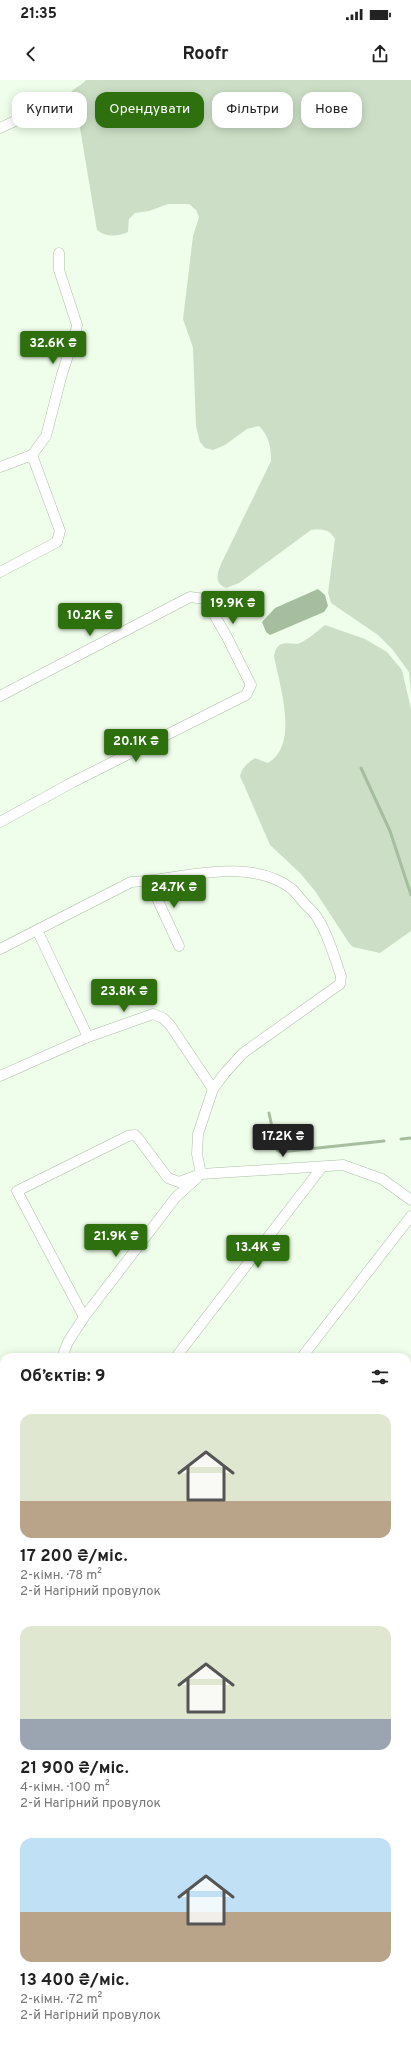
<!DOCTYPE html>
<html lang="uk">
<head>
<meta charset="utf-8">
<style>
  :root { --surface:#fff; --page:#f6f6f6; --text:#222; --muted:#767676; --accent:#2d700d }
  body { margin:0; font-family:Overpass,sans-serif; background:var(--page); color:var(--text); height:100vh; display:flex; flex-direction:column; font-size:15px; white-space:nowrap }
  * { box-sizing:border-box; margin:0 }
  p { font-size:13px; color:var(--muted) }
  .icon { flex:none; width:22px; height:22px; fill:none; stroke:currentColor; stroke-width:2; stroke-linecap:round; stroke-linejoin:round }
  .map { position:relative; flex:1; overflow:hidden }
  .details { position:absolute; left:0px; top:1273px; width:411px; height:692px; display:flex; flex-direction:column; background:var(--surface); border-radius:12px 12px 0 0; box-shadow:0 2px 10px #0003 }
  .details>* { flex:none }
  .guide { position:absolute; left:12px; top:12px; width:387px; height:36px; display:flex; gap:8px }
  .price { position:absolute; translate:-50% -34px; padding:0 9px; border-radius:4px; background:var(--accent); color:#fff; font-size:13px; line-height:26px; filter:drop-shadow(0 1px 2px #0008) }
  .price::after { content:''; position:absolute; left:50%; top:24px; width:12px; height:9px; margin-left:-6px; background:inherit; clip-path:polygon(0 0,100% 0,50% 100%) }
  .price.on { background:#222; color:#fff }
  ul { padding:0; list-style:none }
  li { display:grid; align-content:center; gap:8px; height:212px; padding:0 20px }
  li span { display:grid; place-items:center; height:124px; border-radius:12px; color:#555 }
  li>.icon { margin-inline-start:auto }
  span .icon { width:72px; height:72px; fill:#fffc; stroke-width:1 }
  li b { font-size:17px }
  h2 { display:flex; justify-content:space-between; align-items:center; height:48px; padding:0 20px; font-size:17px }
  .pill { padding:0 14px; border-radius:12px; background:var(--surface); box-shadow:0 2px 10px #0003; font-size:14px; line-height:36px }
  .pill.on { background:var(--accent); color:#fff }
  .status { display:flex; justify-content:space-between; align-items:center; height:28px; padding:0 20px; background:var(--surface); direction:ltr }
  .status svg { height:11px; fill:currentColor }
  header { display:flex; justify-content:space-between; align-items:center; height:52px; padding:0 20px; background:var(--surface); font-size:18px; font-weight:700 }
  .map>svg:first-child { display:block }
  .green { fill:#ccdfc6 }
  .water { fill:#a6be9f }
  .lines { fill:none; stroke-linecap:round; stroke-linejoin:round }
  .stream { stroke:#a6be9f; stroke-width:3 }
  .minor-casing { stroke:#acbea6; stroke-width:11 }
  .primary-casing { stroke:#acbea6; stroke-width:17 }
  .minor { stroke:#fff; stroke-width:10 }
  .primary { stroke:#fff; stroke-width:16 }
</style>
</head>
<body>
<div class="status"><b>21:35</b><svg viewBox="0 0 49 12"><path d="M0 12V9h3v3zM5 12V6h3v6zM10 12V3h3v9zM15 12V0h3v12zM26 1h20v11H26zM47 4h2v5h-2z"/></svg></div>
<header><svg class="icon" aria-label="back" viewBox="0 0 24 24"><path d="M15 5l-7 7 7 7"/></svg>Roofr<svg class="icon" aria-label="share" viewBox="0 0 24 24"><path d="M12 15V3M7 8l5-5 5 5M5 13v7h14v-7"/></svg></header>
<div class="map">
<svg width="411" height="1965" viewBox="0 0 411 1965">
  <rect width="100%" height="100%" fill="#effeea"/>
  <g class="green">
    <path d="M 86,0 L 411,0 L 411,615 L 409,592 L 392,569 L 378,555 L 331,523 L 328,513 L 335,459 C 329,449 323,449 311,450 L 239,503 L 226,508 C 214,503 217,494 221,484 L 271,381 C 271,367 269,356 259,346 L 247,349 L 225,365 L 213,370 L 205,368 L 200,362 L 196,346 L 193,268 L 183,239 L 193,156 L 199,137 L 196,130 L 189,124 L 168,124 L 149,131 L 135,133 L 129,139 L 128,152 C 118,157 105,157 97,150 L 79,42 C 74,35 62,20 71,12 C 76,7 82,5 86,0 Z"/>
    <path d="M 325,545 L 365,559 L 387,572 L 402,590 L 411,629 L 411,851 L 380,873 L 353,867 L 349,863 L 315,811 L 300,793 L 270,765 L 240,696 C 242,688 247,683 255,678 L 268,683 C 300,664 279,605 274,576 C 278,555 293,568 302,562 C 310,558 317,551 325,545 Z"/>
  </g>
  <g class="water">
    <polygon points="318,509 325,515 328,526 324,532 270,555 266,552 262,542 275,528"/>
    <polygon points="411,1814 411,1965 215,1965 214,1961 407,1961 407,1817"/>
  </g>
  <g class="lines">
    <g class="stream">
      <polyline points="361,688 390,751 411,815"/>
      <polyline points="269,1033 277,1070 280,1072 384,1061"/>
      <polyline points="401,1059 411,1058"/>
    </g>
    <defs>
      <g id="minor">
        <polyline points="0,48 26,36"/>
        <polyline points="0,387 32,375 46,356 62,294 76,251 77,245 59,190 59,173"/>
        <polyline points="0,492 57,462 60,451 32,375"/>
        <polyline points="0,616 190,517 205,519 227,557 251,605 246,615 73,702 0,742"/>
        <polyline points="149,801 179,866"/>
        <polyline points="37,850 88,957"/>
        <path d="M 0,869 L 131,802 C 179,800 249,775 292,809 C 296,813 300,818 304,823 C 309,828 315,833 318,839 C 329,856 334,877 341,896 L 340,904 L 243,973 L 224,994 L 213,1009 L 198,1054 L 197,1074 L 201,1094 L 343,1085 L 382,1099 L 411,1120"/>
        <polyline points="0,996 88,957 153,934 163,938 170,945 213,1009"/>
        <polyline points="84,1237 17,1111 128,1056 135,1055 138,1058 168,1098 179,1102 201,1094"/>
        <polyline points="65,1277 64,1272 68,1262 84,1237 176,1117 197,1098"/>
        <polyline points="176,1277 322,1087"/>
        <polyline points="302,1277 411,1136"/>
        <polyline points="407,1307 411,1301"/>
        <polyline points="0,1431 4,1434"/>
        <polyline points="407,1479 411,1474"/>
        <polyline points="407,1668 411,1674"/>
        <polyline points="172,1961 175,1965"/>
      </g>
      <g id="primary">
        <polyline points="407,1737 411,1734"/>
        <polyline points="66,1965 74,1961"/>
      </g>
    </defs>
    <use href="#minor" class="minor-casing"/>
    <use href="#primary" class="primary-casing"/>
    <use href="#minor" class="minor"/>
    <use href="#primary" class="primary"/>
  </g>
</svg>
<b class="price" style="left:53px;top:285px">32.6K ₴</b>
<b class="price" style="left:233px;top:545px">19.9K ₴</b>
<b class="price" style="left:90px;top:557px">10.2K ₴</b>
<b class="price" style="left:136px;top:683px">20.1K ₴</b>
<b class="price" style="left:174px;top:829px">24.7K ₴</b>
<b class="price" style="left:124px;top:933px">23.8K ₴</b>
<b class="price on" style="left:283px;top:1078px">17.2K ₴</b>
<b class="price" style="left:116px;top:1178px">21.9K ₴</b>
<b class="price" style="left:258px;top:1189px">13.4K ₴</b>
<div class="guide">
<a class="pill">Купити</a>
<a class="pill on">Орендувати</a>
<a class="pill">Фільтри</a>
<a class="pill">Нове</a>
</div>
<section class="details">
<h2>Об’єктів: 9<svg class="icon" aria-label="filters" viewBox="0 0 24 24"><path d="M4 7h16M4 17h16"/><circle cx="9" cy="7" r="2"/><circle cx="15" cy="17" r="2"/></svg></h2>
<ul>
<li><span style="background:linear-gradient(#dfe7d0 70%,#b9a48a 0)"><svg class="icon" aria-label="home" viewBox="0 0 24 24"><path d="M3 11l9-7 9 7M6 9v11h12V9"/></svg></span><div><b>17 200 ₴/міс.</b><p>2-кімн. · 78 m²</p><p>2-й Нагірний провулок</p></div></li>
<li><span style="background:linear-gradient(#dfe7d0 75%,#9aa5b1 0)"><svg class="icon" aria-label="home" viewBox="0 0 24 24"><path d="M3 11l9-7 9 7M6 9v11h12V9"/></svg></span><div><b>21 900 ₴/міс.</b><p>4-кімн. · 100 m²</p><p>2-й Нагірний провулок</p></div></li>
<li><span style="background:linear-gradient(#bfe0f5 60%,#b9a48a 0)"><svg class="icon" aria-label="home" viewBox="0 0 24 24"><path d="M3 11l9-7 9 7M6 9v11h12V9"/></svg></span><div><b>13 400 ₴/міс.</b><p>2-кімн. · 72 m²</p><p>2-й Нагірний провулок</p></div></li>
</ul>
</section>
</div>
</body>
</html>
